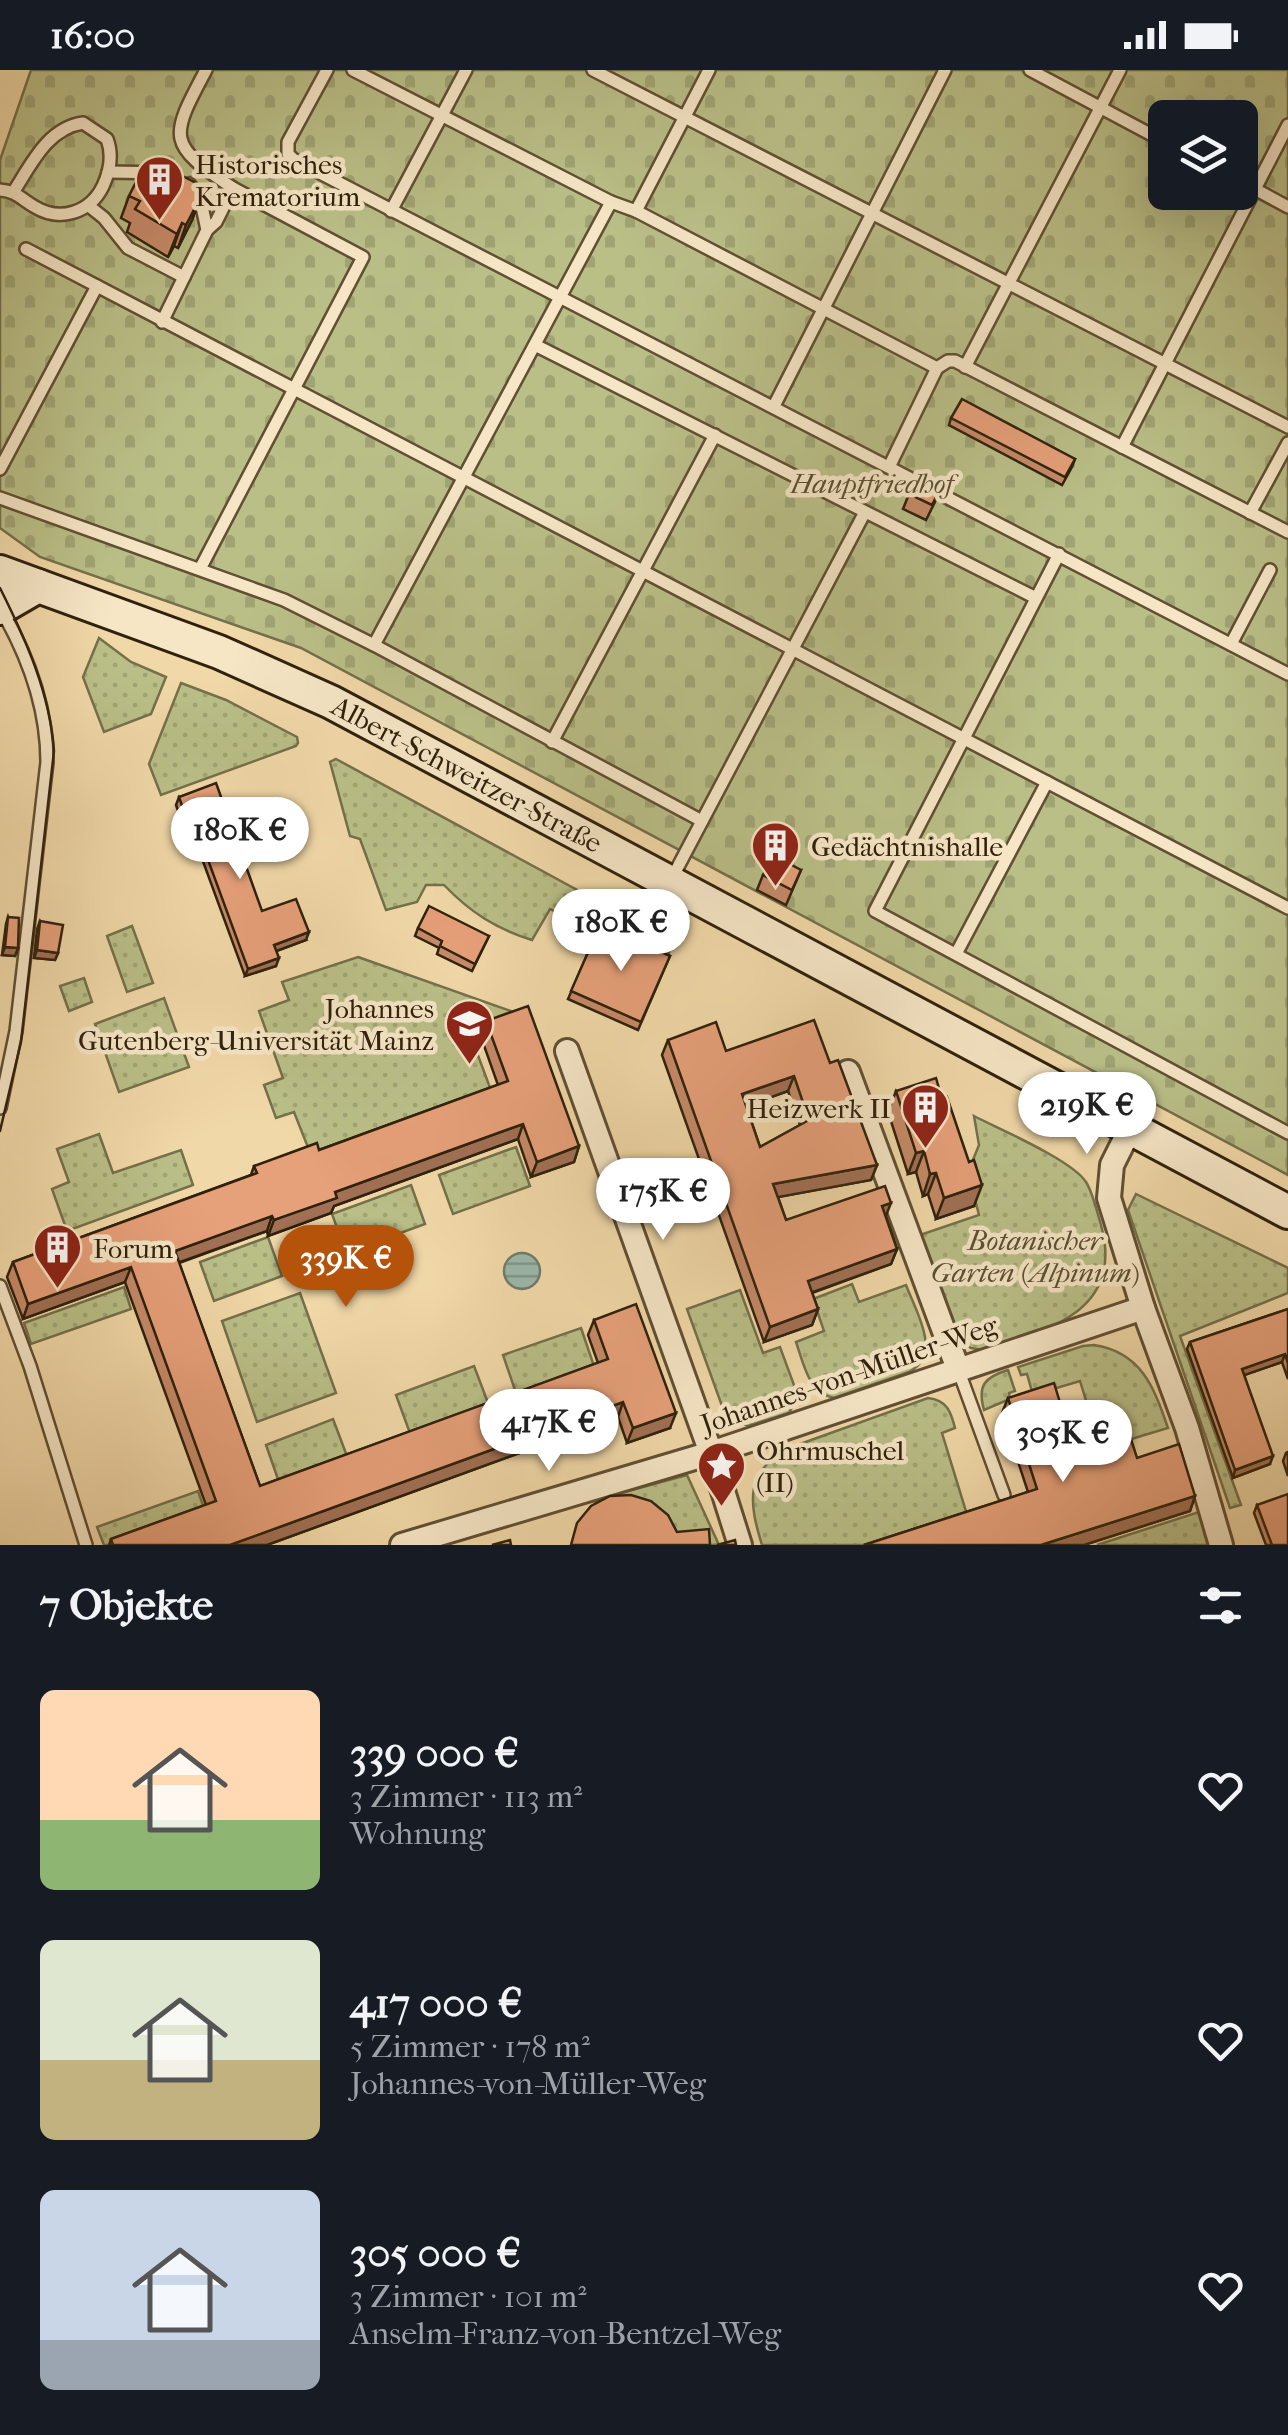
<!DOCTYPE html>
<html lang="de">
<head>
<meta charset="utf-8">
<style>
  :root { --surface:#171b24; --page:#20242c; --text:#f1f3f6; --muted:#9ea1a6; --accent:#b45309 }
  body { margin:0; font-family:"IM FELL French Canon",serif; background:var(--page); color:var(--text); height:100vh; display:flex; flex-direction:column; font-size:38px; white-space:nowrap }
  * { box-sizing:border-box; margin:0 }
  p { font-size:32px; color:var(--muted) }
  .icon { flex:none; width:55px; height:55px; fill:none; stroke:currentColor; stroke-width:2; stroke-linecap:round; stroke-linejoin:round }
  .map { position:relative; height:1475px; overflow:hidden }
  .drawer { display:flex; flex-direction:column; background:var(--surface); flex:1 }
  .drawer>* { flex:none }
  .fabs { position:absolute; left:1148px; top:30px; display:grid; gap:20px }
  .fabs a { display:grid; place-items:center; width:110px; height:110px; border-radius:15px; background:var(--surface); box-shadow:0 10px 40px #0002; font-size:50px }
  .price { position:absolute; translate:-50% -85px; padding:0 22px; border-radius:35px; background:#fff; color:#222; font-size:32px; line-height:65px; filter:drop-shadow(0 2px 5px #0008) }
  .price::after { content:''; position:absolute; left:50%; top:60px; width:30px; height:22px; margin-left:-15px; background:inherit; clip-path:polygon(0 0,100% 0,50% 100%) }
  .price.on { background:var(--accent); color:#fff }
  ul { padding:0; list-style:none }
  li { display:flex; align-items:center; gap:30px; height:250px; padding:0 40px }
  li span { display:grid; place-items:center; flex:none; width:280px; height:200px; border-radius:15px; color:#555 }
  li>.icon { margin-inline-start:auto }
  span .icon { width:120px; height:120px; fill:#fffc; stroke-width:1 }
  li b { font-size:42px }
  h2 { display:flex; justify-content:space-between; align-items:center; height:120px; padding:0 40px; font-size:42px }
  .status { display:flex; justify-content:space-between; align-items:center; height:70px; padding:0 50px; background:var(--surface); direction:ltr }
  .status svg { height:28px; fill:currentColor }
  .map>svg:first-child { display:block }
  .grass { fill:url(#grass-dots); stroke:#74704a; stroke-width:2.5 }
  .cemetery { fill:url(#cemetery-stones); stroke:#74704a; stroke-width:2.5; fill-rule:evenodd }
  .water { fill:url(#water-rules); stroke:#707c6c; stroke-width:2.5 }
  .lines { fill:none; stroke-linecap:round; stroke-linejoin:round }
  .lane-casing { stroke:#604f33; stroke-width:16 }
  .street-casing { stroke:#604f33; stroke-width:28 }
  .secondary-casing { stroke:#2f210c; stroke-width:38 }
  .lane { stroke:#f6e6c6; stroke-width:11 }
  .street { stroke:#f6e6c6; stroke-width:22 }
  .secondary { stroke:#f6e6c6; stroke-width:32 }
  .tram { stroke:#2f210c; stroke-width:2.5 }
  .wall { fill:#c68a69; stroke:#2f210c; stroke-width:2.5; fill-rule:evenodd }
  .shaded-wall { fill:#a17055; stroke:#2f210c; stroke-width:2.5 }
  .building { fill:#e6a07a; stroke:#2f210c; stroke-width:2.5; fill-rule:evenodd }
  .labels { text-anchor:middle; stroke-width:9; stroke-linejoin:round; paint-order:stroke }
  .poi-label { font-size:28px; fill:#2f210c; stroke:#f6e6c6; text-anchor:start }
  .park-label { font-size:28px; font-style:italic; fill:#595031; stroke:#f6e6c6 }
  .street-label { font-size:28px; fill:#2f210c; stroke:#f6e6c6 }
</style>
</head>
<body>
<div class="status"><b>16:00</b><svg viewBox="0 0 49 12"><path d="M0 12V9h3v3zM5 12V6h3v6zM10 12V3h3v9zM15 12V0h3v12zM26 1h20v11H26zM47 4h2v5h-2z"/></svg></div>
<div class="map">
<svg width="1288" height="1475" viewBox="0 0 1288 1475">
  <defs>
    <pattern id="grass-dots" width="8" height="8" patternUnits="userSpaceOnUse" patternTransform="scale(2.5)"><rect width="8" height="8" fill="#babf88"/><path d="M2 2h.1M6 6h.1" fill="none" stroke="#a0a474" stroke-width="1.8" stroke-linecap="round"/></pattern>
    <pattern id="cemetery-stones" width="16" height="16" patternUnits="userSpaceOnUse" patternTransform="scale(2.5)"><rect width="16" height="16" fill="#babf88"/><path d="M2 7V4a2 2 0 0 1 4 0v3zM10 15v-3a2 2 0 0 1 4 0v3z" fill="#a0a474"/></pattern>
    <pattern id="water-rules" width="6" height="5" patternUnits="userSpaceOnUse" patternTransform="scale(2.5)"><rect width="6" height="5" fill="#9bb9ac"/><path d="M0 2.5h6" fill="none" stroke="#7f968a"/></pattern>
  </defs>
  <rect width="100%" height="100%" fill="#f1d8a8"/>
  <filter id="stains"><feTurbulence type="fractalNoise" baseFrequency=".002" numOctaves="4"/><feColorMatrix values="0 0 0 0 .2 0 0 0 0 .09 0 0 0 0 .02 0 0 0 .5 -.17"/></filter>
  <radialGradient id="worn" r=".72"><stop offset=".6" stop-color="#630" stop-opacity="0"/><stop offset="1" stop-color="#630" stop-opacity=".3"/></radialGradient>
  <g class="grass">
    <polygon points="99,568 131,592 166,607 151,644 104,662 83,607"/>
    <polygon points="181,613 226,630 297,667 298,673 296,676 161,725 149,694"/>
    <path d="M 336,689 L 673,872 L 666,890 L 550,839 L 532,870 C 496,859 470,842 444,815 L 426,815 L 417,832 L 386,840 L 360,769 L 350,766 L 330,692 Z"/>
    <polygon points="132,856 153,913 127,922 107,866"/>
    <polygon points="358,887 522,945 470,964 492,1023 311,1085 294,1042 276,1048 264,1015 283,1008 259,941 289,930 282,912"/>
    <polygon points="84,908 92,932 69,941 60,916"/>
    <polygon points="164,928 189,997 119,1022 95,954"/>
    <path d="M 974,1046 C 999,1059 1072,1090 1086,1112 C 1093,1123 1097,1142 1101,1155 C 1125,1241 1048,1261 983,1280 L 971,1278 L 954,1266 L 917,1166 L 979,1145 L 968,1102 L 979,1075 Z"/>
    <polygon points="99,1064 113,1103 181,1080 193,1115 67,1161 52,1119 69,1112 57,1079"/>
    <polygon points="516,1077 530,1116 453,1144 439,1105"/>
    <polygon points="411,1115 425,1154 346,1183 332,1144"/>
    <polygon points="1136,1124 1288,1198 1288,1223 1180,1266 1241,1435 1230,1438 1128,1140"/>
    <polygon points="268,1167 282,1206 214,1231 200,1192"/>
    <path d="M 852,1214 L 859,1232 L 906,1215 C 916,1242 943,1284 909,1302 L 834,1328 C 808,1322 804,1295 796,1272 L 824,1261 L 813,1229 Z"/>
    <polygon points="124,1217 131,1239 31,1274 24,1253"/>
    <polygon points="740,1220 763,1283 780,1277 798,1326 789,1343 748,1356 726,1347 687,1239"/>
    <polygon points="300,1223 336,1323 257,1352 222,1251"/>
    <polygon points="581,1258 595,1299 517,1326 503,1285"/>
    <path d="M 1094,1275 C 1141,1282 1154,1317 1168,1358 L 1125,1371 L 1121,1355 L 1096,1363 L 1080,1311 L 1033,1325 L 1027,1304 L 1021,1305 L 1018,1297 L 1083,1276 Z"/>
    <polygon points="474,1296 490,1338 411,1366 396,1325"/>
    <path d="M 1008,1300 L 1015,1321 L 1009,1323 L 1010,1329 L 984,1340 C 977,1315 985,1307 1008,1300 Z"/>
    <path d="M 928,1328 C 947,1330 951,1342 955,1358 L 942,1363 L 968,1448 L 883,1475 L 762,1475 C 749,1433 744,1402 789,1378 Z"/>
    <polygon points="333,1349 347,1386 279,1412 266,1375"/>
    <polygon points="687,1405 719,1475 664,1475 601,1449 595,1430"/>
    <polygon points="198,1421 206,1444 119,1475 104,1475 97,1457"/>
    <polygon points="1202,1441 1211,1475 1097,1475"/>
  </g>
  <path class="cemetery" d="M 31,0 L 1288,0 L 1288,1105 L 301,578 L 40,487 L 0,458 L 0,90 ZM 1165,48 L 1240,48 L 1240,122 L 1165,122 Z"/>
  <circle class="water" cx="522" cy="1201" r="18"/>
  <g class="lines">
    <defs>
      <g id="lane">
        <path d="M 206,0 C 169,69 167,74 233,118"/>
        <polyline points="327,0 288,72 288,84 293,89 1288,604"/>
        <polyline points="353,0 611,132 636,141 937,298 948,291 955,291 1288,462"/>
        <polyline points="593,0 1288,357"/>
        <polyline points="1030,0 1165,72"/>
        <polyline points="108,102 169,103"/>
        <polyline points="1240,111 1288,137"/>
        <polyline points="189,114 200,127 207,160"/>
        <path d="M 0,120 C 16,121 21,129 35,137 C 60,152 90,143 103,116 C 110,101 113,85 107,69 L 83,53 C 48,58 32,93 14,121"/>
        <polyline points="89,136 104,148 128,178 184,207"/>
        <polyline points="391,141 466,0"/>
        <polyline points="636,141 709,0"/>
        <polyline points="26,179 1288,838"/>
        <polyline points="162,252 207,160 216,152 233,118 363,187 200,499"/>
        <polyline points="535,275 1036,528"/>
        <polyline points="965,297 1120,0"/>
        <polyline points="774,336 945,0"/>
        <polyline points="1122,377 1288,55"/>
        <polyline points="890,395 937,298"/>
        <polyline points="0,399 97,216"/>
        <polyline points="0,428 284,530 374,575 702,751"/>
        <polyline points="1250,443 1288,373"/>
        <polyline points="1059,484 875,841 1288,1063"/>
        <polyline points="1231,574 1270,500"/>
        <polyline points="374,575 611,132"/>
        <polyline points="552,672 715,365"/>
        <polyline points="671,810 865,442"/>
        <polyline points="956,884 1047,712"/>
        <path d="M 0,1038 L 16,961 L 47,692 C 47,637 29,588 2,541"/>
        <polyline points="0,1216 30,1296 86,1475"/>
        <polyline points="958,1299 1004,1425"/>
      </g>
      <g id="street">
        <polyline points="567,981 711,1383 740,1475"/>
        <polyline points="848,1002 958,1299"/>
        <polyline points="1130,1059 1112,1095 1109,1128 1143,1238 1187,1358 1221,1475"/>
        <polyline points="402,1475 711,1383 1143,1238"/>
      </g>
      <g id="secondary">
        <polyline points="0,502 219,582 331,632 1288,1142"/>
        <polyline points="0,538 38,516"/>
      </g>
    </defs>
    <use href="#lane" class="lane-casing"/>
    <use href="#street" class="street-casing"/>
    <use href="#secondary" class="secondary-casing"/>
    <use href="#lane" class="lane"/>
    <use href="#street" class="street"/>
    <use href="#secondary" class="secondary"/>
    <path class="tram" d="M 0,518 C 26,570 50,623 54,681 L 21,972 L 0,1061"/>
  </g>
  <g class="wall">
    <polygon points="129,126 198,126 200,128 192,150 178,178 174,176 168,187 127,162 130,153 121,148"/>
    <polygon points="951,348 1075,389 1072,397 1062,415 949,355"/>
    <polygon points="909,424 935,432 926,450 903,439"/>
    <polygon points="179,727 262,841 306,870 276,881 276,896 245,906 193,764 187,767 176,735"/>
    <polygon points="801,800 786,835 757,820 763,805"/>
    <polygon points="8,847 18,878 15,886 2,885 6,854"/>
    <polygon points="40,851 58,883 55,890 34,888 37,859"/>
    <polygon points="600,855 670,886 638,960 568,929"/>
    <polygon points="418,858 489,866 472,901 437,884 439,878 415,866"/>
    <polygon points="486,951 579,1076 574,1092 531,1107 518,1069 334,1136 331,1143 268,1166 267,1161 179,1193 260,1416 598,1293 588,1265 594,1250 670,1358 627,1373 618,1347 267,1475 109,1475 111,1469 206,1435 125,1212 23,1249 7,1207 13,1192 251,1105 254,1096 319,1080 498,1015 481,967"/>
    <path d="M 668,970 L 726,981 L 830,993 L 877,1095 L 871,1110 L 778,1127 L 786,1150 L 886,1147 L 897,1179 L 891,1194 L 812,1223 L 818,1239 L 812,1255 L 764,1272 L 662,985 ZM 788,1021 L 800,1055 L 760,1077 L 746,1036 Z"/>
    <polygon points="896,1021 974,1136 936,1149 928,1124 923,1126 916,1102 908,1104 888,1042"/>
    <polygon points="1288,1239 1288,1309 1282,1292 1244,1305 1270,1394 1233,1408 1187,1279 1190,1272"/>
    <polygon points="1008,1328 1078,1391 1104,1383 1098,1366 1104,1351 1137,1388 1195,1426 1190,1441 1084,1475 864,1475 1028,1422 1002,1343"/>
    <polygon points="1288,1382 1288,1406 1283,1391 1286,1383"/>
    <polygon points="1257,1435 1288,1475 1266,1475 1254,1443"/>
  </g>
  <g class="shaded-wall">
    <polygon points="200,128 192,150 178,178 186,155"/>
    <polygon points="182,153 174,176 168,187 177,164"/>
    <polygon points="196,757 193,764 187,767 190,759"/>
    <polygon points="309,862 306,870 271,883 274,875"/>
    <polygon points="5,877 18,878 15,886 2,885"/>
    <polygon points="37,880 58,883 55,890 34,888"/>
    <polygon points="279,888 276,896 245,906 248,899"/>
    <polygon points="794,1006 788,1021 736,1040 742,1024"/>
    <polygon points="523,1054 518,1069 334,1136 331,1143 268,1166 274,1150 335,1122"/>
    <polygon points="579,1076 574,1092 531,1107 537,1092"/>
    <polygon points="924,1081 916,1102 908,1104 916,1083"/>
    <polygon points="877,1095 871,1110 768,1129 773,1114"/>
    <polygon points="936,1103 928,1124 923,1126 930,1104"/>
    <polygon points="982,1115 974,1136 936,1149 944,1128"/>
    <polygon points="891,1133 885,1148 882,1136"/>
    <polygon points="272,1146 267,1161 169,1196 175,1181"/>
    <polygon points="897,1179 891,1194 802,1226 808,1211"/>
    <polygon points="131,1197 125,1212 23,1249 28,1234"/>
    <polygon points="818,1239 812,1255 764,1272 770,1257"/>
    <polygon points="1285,1284 1282,1292 1239,1307 1242,1299"/>
    <polygon points="623,1332 618,1347 267,1475 230,1475"/>
    <polygon points="676,1343 670,1358 627,1373 633,1358"/>
    <polygon points="1273,1386 1270,1394 1233,1408 1235,1400"/>
    <polygon points="1195,1426 1190,1441 1084,1475 1041,1475"/>
  </g>
  <g class="building">
    <polygon points="159,94 202,116 197,126 200,128 186,155 182,153 177,164 135,139 140,131 129,126 143,98 154,104"/>
    <polygon points="962,329 1075,389 1065,407 951,348"/>
    <polygon points="919,405 941,417 932,435 909,424"/>
    <polygon points="216,713 262,841 296,829 309,862 274,875 279,888 248,899 196,757 190,759 179,727"/>
    <polygon points="773,785 801,800 792,820 763,805"/>
    <polygon points="429,836 489,866 475,894 440,876 442,871 418,858"/>
    <polygon points="8,847 19,848 18,878 5,877"/>
    <polygon points="40,851 63,855 58,883 37,880"/>
    <polygon points="600,855 670,886 641,952 571,921"/>
    <polygon points="528,936 579,1076 537,1092 523,1054 335,1122 337,1128 274,1150 272,1146 175,1181 260,1416 608,1289 594,1250 636,1234 676,1343 633,1358 623,1332 230,1475 113,1475 111,1469 216,1431 131,1197 28,1234 13,1192 257,1103 254,1096 287,1084 317,1073 319,1080 508,1011 486,951"/>
    <path d="M 814,950 L 830,993 L 838,990 L 877,1095 L 773,1114 L 786,1150 L 885,1116 L 891,1133 L 882,1136 L 897,1179 L 808,1211 L 818,1239 L 770,1257 L 668,970 L 716,952 L 726,981 ZM 794,1006 L 809,1050 L 760,1077 L 742,1024 Z"/>
    <polygon points="936,1008 942,1029 947,1027 969,1092 974,1090 982,1115 944,1128 936,1103 930,1104 924,1081 916,1083 896,1021"/>
    <polygon points="1288,1239 1288,1293 1285,1284 1242,1299 1273,1386 1235,1400 1190,1272"/>
    <polygon points="1054,1313 1078,1391 1113,1380 1104,1351 1123,1344 1137,1388 1179,1374 1195,1426 1041,1475 864,1475 1037,1419 1008,1328"/>
    <polygon points="1288,1424 1288,1475 1272,1475 1257,1435"/>
    <polygon points="631,1425 651,1431 668,1445 677,1462 709,1459 710,1475 571,1475 577,1453 591,1436 610,1426"/>
    <polygon points="510,1470 511,1475 492,1475"/>
    <polygon points="735,1470 736,1475 717,1475"/>
  </g>
  <defs>
    <symbol id="building-pin" viewBox="-11 -11 22 30"><path d="M0 17L-7.5 6A9.5 9.5 0 1 1 7.5 6Z" fill="#8f2418" stroke="#f6e6c6"/><path d="M-4-6H4V6H1V3H-1V6H-4ZM-2.5-4.3h1.7v1.8h-1.7ZM.8-4.3h1.7v1.8H.8ZM-2.5-1h1.7V.8h-1.7ZM.8-1h1.7V.8H.8Z" fill="#fff"/></symbol>
    <symbol id="university-pin" viewBox="-11 -11 22 30"><path d="M0 17L-7.5 6A9.5 9.5 0 1 1 7.5 6Z" fill="#8f2418" stroke="#f6e6c6"/><path d="M0-5L7-2L0 1L-7-2ZM-4 1L0 2.5L4 1V4Q0 6-4 4Z" fill="#fff"/></symbol>
    <symbol id="sight-pin" viewBox="-11 -11 22 30"><path d="M0 17L-7.5 6A9.5 9.5 0 1 1 7.5 6Z" fill="#8f2418" stroke="#f6e6c6"/><path d="M0-6L1.8-2.2L6-1.7L2.9 1.2L3.7 5.4L0 3.3L-3.7 5.4L-2.9 1.2L-6-1.7L-1.8-2.2Z" fill="#fff"/></symbol>
  </defs>
  <g fill-rule="evenodd">
    <use href="#building-pin" x="132" y="82" width="55" height="75"/>
    <use href="#building-pin" x="748" y="748" width="55" height="75"/>
    <use href="#university-pin" x="442" y="926" width="55" height="75"/>
    <use href="#building-pin" x="898" y="1010" width="55" height="75"/>
    <use href="#building-pin" x="30" y="1150" width="55" height="75"/>
    <use href="#sight-pin" x="694" y="1368" width="55" height="75"/>
  </g>
  <g class="labels">
    <g class="poi-label">
      <text x="195" y="104">Historisches<tspan x="195" dy="32">Krematorium</tspan></text>
      <text x="811" y="786">Gedächtnishalle</text>
      <text x="434" y="948" text-anchor="end">Johannes<tspan x="434" dy="32">Gutenberg-Universität Mainz</tspan></text>
      <text x="891" y="1048" text-anchor="end">Heizwerk II</text>
      <text x="93" y="1188">Forum</text>
      <text x="756" y="1390">Ohrmuschel<tspan x="756" dy="32">(II)</tspan></text>
    </g>
    <g class="park-label">
      <text x="872" y="423">Hauptfriedhof</text>
      <text x="1035" y="1180">Botanischer<tspan x="1035" dy="32">Garten (Alpinum)</tspan></text>
    </g>
    <g class="street-label">
      <text transform="translate(467 704) rotate(28)" y="10">Albert-Schweitzer-Straße</text>
      <text transform="translate(849 1304) rotate(-19)" y="10">Johannes-von-Müller-Weg</text>
    </g>
  </g>
  <rect width="100%" height="100%" filter="url(#stains)"/>
  <rect width="100%" height="100%" fill="url(#worn)"/>
</svg>
<div class="fabs">
<a><svg class="icon" aria-label="layers" viewBox="0 0 24 24"><path d="M12 4l9 5-9 5-9-5zM3 14l9 5 9-5"/></svg></a>
</div>
<b class="price" style="left:240px;top:812px">180K €</b>
<b class="price" style="left:621px;top:904px">180K €</b>
<b class="price" style="left:1087px;top:1087px">219K €</b>
<b class="price" style="left:663px;top:1173px">175K €</b>
<b class="price on" style="left:346px;top:1240px">339K €</b>
<b class="price" style="left:549px;top:1404px">417K €</b>
<b class="price" style="left:1063px;top:1415px">305K €</b>
</div>
<section class="drawer">
<h2>7 Objekte<svg class="icon" aria-label="filters" viewBox="0 0 24 24"><path d="M4 7h16M4 17h16"/><circle cx="9" cy="7" r="2"/><circle cx="15" cy="17" r="2"/></svg></h2>
<ul>
<li><span style="background:linear-gradient(#ffd9b3 65%,#8fb573 0)"><svg class="icon" aria-label="home" viewBox="0 0 24 24"><path d="M3 11l9-7 9 7M6 9v11h12V9"/></svg></span><div><b>339 000 €</b><p>3 Zimmer · 113 m²</p><p>Wohnung</p></div><svg class="icon" aria-label="heart" viewBox="0 0 24 24"><path d="M12 20l-8-8c-3-5 5-10 8-4 3-6 11-1 8 4z"/></svg></li>
<li><span style="background:linear-gradient(#dfe7d0 60%,#c2b280 0)"><svg class="icon" aria-label="home" viewBox="0 0 24 24"><path d="M3 11l9-7 9 7M6 9v11h12V9"/></svg></span><div><b>417 000 €</b><p>5 Zimmer · 178 m²</p><p>Johannes-von-Müller-Weg</p></div><svg class="icon" aria-label="heart" viewBox="0 0 24 24"><path d="M12 20l-8-8c-3-5 5-10 8-4 3-6 11-1 8 4z"/></svg></li>
<li><span style="background:linear-gradient(#c9d6e8 75%,#9aa5b1 0)"><svg class="icon" aria-label="home" viewBox="0 0 24 24"><path d="M3 11l9-7 9 7M6 9v11h12V9"/></svg></span><div><b>305 000 €</b><p>3 Zimmer · 101 m²</p><p>Anselm-Franz-von-Bentzel-Weg</p></div><svg class="icon" aria-label="heart" viewBox="0 0 24 24"><path d="M12 20l-8-8c-3-5 5-10 8-4 3-6 11-1 8 4z"/></svg></li>
</ul>
</section>
</body>
</html>
